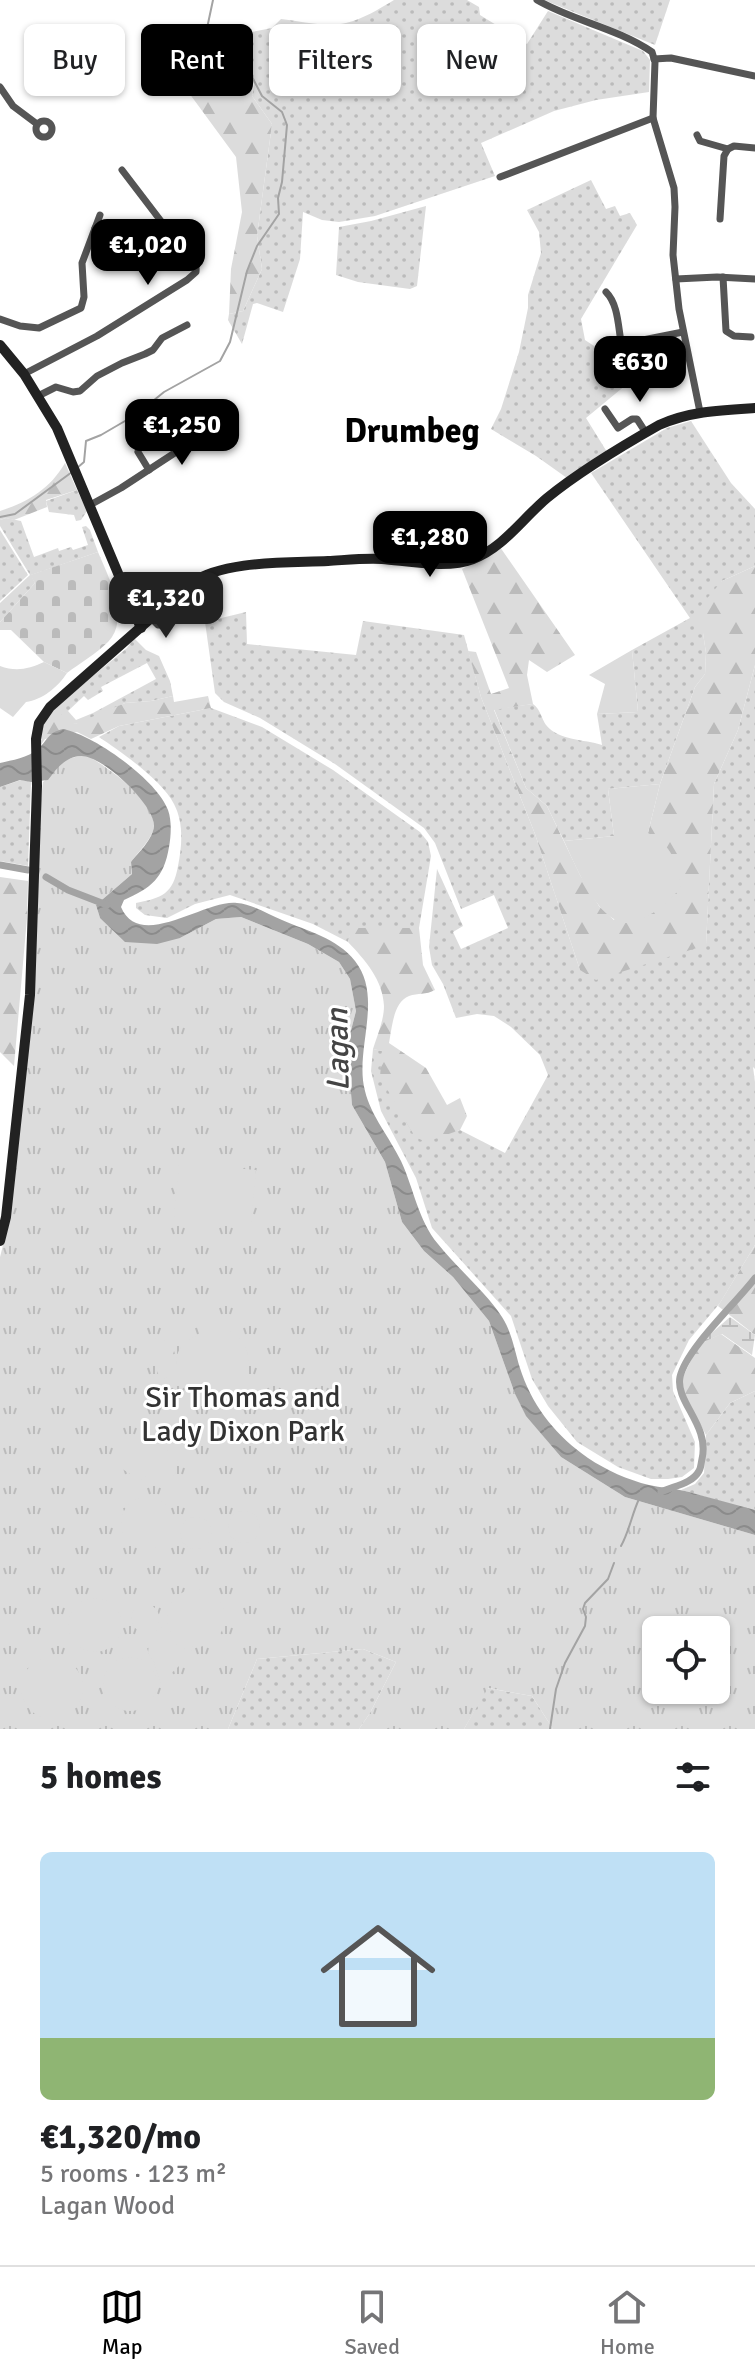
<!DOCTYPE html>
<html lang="en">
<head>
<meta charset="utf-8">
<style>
  :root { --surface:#fff; --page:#f6f6f6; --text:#202124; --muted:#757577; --line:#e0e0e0; --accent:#000 }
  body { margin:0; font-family:Signika,sans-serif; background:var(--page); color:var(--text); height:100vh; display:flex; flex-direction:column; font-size:30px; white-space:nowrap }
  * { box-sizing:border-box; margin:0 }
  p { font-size:26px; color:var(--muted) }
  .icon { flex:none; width:44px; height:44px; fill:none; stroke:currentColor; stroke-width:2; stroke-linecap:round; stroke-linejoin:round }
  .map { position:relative; height:1729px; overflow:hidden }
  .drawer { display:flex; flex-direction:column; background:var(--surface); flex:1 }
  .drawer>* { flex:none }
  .top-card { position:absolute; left:24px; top:24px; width:708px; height:72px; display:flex; gap:16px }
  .controls { position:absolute; left:642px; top:1616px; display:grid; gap:16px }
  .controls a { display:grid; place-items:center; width:88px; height:88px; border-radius:12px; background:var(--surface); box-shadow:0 2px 6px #0004; font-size:40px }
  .price { position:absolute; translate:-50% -68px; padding:0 18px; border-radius:16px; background:var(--accent); color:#fff; font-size:26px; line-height:52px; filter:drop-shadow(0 2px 4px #0008) }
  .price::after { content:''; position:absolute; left:50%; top:48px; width:24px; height:18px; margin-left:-12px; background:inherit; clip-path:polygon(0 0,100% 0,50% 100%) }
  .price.current { background:#222; color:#fff }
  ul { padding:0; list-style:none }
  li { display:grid; align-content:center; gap:16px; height:424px; padding:0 40px }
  li span { display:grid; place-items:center; height:248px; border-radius:12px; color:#555 }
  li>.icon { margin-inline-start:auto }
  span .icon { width:144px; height:144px; fill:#fffc; stroke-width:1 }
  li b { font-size:34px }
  h2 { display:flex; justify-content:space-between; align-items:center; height:96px; padding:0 40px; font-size:34px }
  .chip { padding:0 28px; border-radius:12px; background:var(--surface); box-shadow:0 2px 6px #0004; font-size:28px; line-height:72px }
  .chip.current { background:var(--accent); color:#fff }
  .menu { display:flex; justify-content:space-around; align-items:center; height:112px; border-top:2px solid var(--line); background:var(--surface); font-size:22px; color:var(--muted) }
  .menu a { display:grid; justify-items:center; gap:4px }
  .menu .current { color:var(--accent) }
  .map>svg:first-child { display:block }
  .grass { fill:url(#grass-dots); fill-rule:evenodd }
  .forest { fill:url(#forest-firs) }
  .wetland { fill:url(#wetland-marsh) }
  .cemetery { fill:url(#cemetery-stones) }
  .park { fill:url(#park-tufts); fill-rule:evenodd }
  .garden { fill:#dcdcdc }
  .water { fill:url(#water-waves) }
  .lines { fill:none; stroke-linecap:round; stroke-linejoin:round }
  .stream { stroke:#a3a3a3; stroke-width:2 }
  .canal { stroke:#a3a3a3; stroke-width:7 }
  .street { stroke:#555; stroke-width:7 }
  .secondary { stroke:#222; stroke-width:10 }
  .labels { text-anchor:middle; stroke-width:6; stroke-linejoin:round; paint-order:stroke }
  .park-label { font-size:30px; fill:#333; stroke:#fff }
  .water-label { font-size:32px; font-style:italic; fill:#444; stroke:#fff }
  .quarter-label { font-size:34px; font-weight:bold; fill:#000; stroke:#fff }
</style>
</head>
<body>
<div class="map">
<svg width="755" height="1729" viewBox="0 0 755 1729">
  <defs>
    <pattern id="grass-dots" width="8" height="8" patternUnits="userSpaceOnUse" patternTransform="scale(2)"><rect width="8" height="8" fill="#dcdcdc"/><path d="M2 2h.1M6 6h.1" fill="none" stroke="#bbb" stroke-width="1.8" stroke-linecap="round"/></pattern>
    <pattern id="forest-firs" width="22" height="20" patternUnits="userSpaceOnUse" patternTransform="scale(2)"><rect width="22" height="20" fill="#dcdcdc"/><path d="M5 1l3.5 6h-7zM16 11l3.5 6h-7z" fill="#bbb"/></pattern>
    <pattern id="wetland-marsh" width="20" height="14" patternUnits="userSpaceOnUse" patternTransform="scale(2)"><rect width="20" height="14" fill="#dcdcdc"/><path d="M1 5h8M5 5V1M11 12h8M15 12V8" fill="none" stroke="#bbb"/></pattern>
    <pattern id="cemetery-stones" width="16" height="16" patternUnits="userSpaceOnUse" patternTransform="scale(2)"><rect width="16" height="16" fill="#dcdcdc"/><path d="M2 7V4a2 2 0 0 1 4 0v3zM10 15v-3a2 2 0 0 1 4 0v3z" fill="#bbb"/></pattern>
    <pattern id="park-tufts" width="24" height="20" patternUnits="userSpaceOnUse" patternTransform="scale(2)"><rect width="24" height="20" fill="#dcdcdc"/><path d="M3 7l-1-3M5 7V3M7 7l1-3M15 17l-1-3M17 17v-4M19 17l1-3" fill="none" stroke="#bbb"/></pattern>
    <pattern id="water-waves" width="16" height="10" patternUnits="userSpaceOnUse" patternTransform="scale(2)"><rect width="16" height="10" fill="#a3a3a3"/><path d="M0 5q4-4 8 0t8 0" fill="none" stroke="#8b8b8b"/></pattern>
  </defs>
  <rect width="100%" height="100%" fill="#fff"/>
  <g class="grass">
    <path d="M 394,0 L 467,0 L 479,7 L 480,15 L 527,44 L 548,11 L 643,51 L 650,60 L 649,92 L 596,100 L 554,111 L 481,143 L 495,176 L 375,216 L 339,222 L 322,220 L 303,212 L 300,259 L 283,312 L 257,303 L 253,304 L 242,344 L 228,320 L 229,314 L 243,311 L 262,269 L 257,236 L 272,124 L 252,96 L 254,84 L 226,48 L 252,32 L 272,28 L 281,19 C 301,21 326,28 346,23 C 363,19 379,9 394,0 Z"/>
    <polygon points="544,0 670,0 655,45"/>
    <polygon points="591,180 606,209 615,206 620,216 630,213 637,225 581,319 585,340 638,375 586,418 607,452 567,478 536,456 491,429 501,409 519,352 528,308 528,295 541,253 539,232 527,210"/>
    <polygon points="426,206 417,286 410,289 358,282 336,275 339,227 371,221"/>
    <path d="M 691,421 L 731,483 L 755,509 L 755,566 L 722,581 L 703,633 L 706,653 L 705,674 L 695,687 L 660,784 L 608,789 L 614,836 L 564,841 L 547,806 L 526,788 L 494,709 L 533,704 C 541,710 541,718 546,725 C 559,741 584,739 602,745 L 597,714 L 638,712 L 632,650 L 690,618 L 591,473 L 667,428 Z"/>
    <polygon points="77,490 87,511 81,520 76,521 74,515 49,512 46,501"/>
    <polygon points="6,518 21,521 34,557 58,548 59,551 71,547 73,550 88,545 82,527 86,526 90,530 98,552 31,575 35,583 0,622 0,603 30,575 0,526 0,520"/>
    <polygon points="0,530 28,575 0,601"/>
    <polygon points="246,612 247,644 356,655 363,621 464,635 481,697 535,834 580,970 706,944 714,784 738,730 755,665 755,1069 753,1067 755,1082 755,1245 720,1303 689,1340 672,1375 673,1391 695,1442 694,1468 682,1477 668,1479 651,1479 618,1467 577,1442 548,1406 532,1379 511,1316 432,1228 416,1178 381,1111 371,1071 373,1049 383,1051 449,1133 460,1130 505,1153 548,1075 540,1055 511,1027 494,1016 477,1014 456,1018 443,984 432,965 429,947 437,869 463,926 453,932 461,949 508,928 494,895 461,909 435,843 424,828 335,764 260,718 224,702 215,693 205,622"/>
    <path d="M 134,638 L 146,650 L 159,656 L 170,681 L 173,696 L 151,701 L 125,703 L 84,722 L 75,724 L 44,716 L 127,648 ZM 147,663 L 156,679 L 93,713 L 76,720 L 68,711 L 84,696 L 88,700 L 103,691 L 101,687 Z"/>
    <path d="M 211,708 L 262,727 L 333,770 L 420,832 L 428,842 L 431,856 L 419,928 L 352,928 L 348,942 L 313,924 L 230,895 L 195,904 L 167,918 L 145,915 L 136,908 L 136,903 C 162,898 173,894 178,866 C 182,846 184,823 174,804 C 162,780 121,752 99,737 L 119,726 Z"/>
    <polygon points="21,780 31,782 28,866 0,861 0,787"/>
    <polygon points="755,1391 755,1511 681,1490 695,1484 704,1473 706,1435 730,1403"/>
    <polygon points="363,1649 396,1662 370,1713 359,1729 228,1729 257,1659"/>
    <polygon points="487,1688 532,1696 553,1729 464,1729"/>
  </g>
  <g class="forest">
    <path d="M 206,33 L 210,37 L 223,42 C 234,64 257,67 252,96 L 272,124 L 257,236 L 262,269 L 243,311 L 229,314 L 231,269 L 242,212 L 236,157 L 178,78 L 203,52 Z"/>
    <path d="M 65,463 L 77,490 L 46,500 L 47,507 L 14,520 L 6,518 L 0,520 L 0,511 C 28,502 50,489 65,463 Z"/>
    <polygon points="500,547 575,655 547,672 529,660 527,675 533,704 494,710 526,788 547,806 580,875 599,906 614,920 648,833 660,784 695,687 705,674 706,653 703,633 690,618 722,581 755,566 755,665 738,730 714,784 706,945 596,980 580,970 535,834 481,697 468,651 476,652 491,694 509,688 462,569 485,558"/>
    <path d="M 173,696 L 174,702 L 208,696 L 211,708 L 119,726 L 91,739 L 77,732 L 45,739 L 38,749 C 39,733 42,721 55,710 L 75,724 L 125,703 L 151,701 Z"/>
    <polygon points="0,877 28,881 27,918 14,1066 0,1052"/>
    <path d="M 351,928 L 419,928 L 423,965 L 435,990 C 426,995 418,993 409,996 C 393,1002 392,1029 389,1043 L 426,1068 L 447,1105 L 460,1098 L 467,1116 L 460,1130 L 426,1142 L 415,1137 L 380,1077 L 382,1051 L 373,1049 C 377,1036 384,1020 384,1006 C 383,980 365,960 348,942 Z"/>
    <polygon points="755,1245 755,1335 718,1306"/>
    <polygon points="721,1334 755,1358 755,1391 730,1403 706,1435 682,1390 682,1379 699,1344"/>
  </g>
  <polygon class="wetland" points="730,1317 755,1335 752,1355 722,1334 699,1344"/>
  <path class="cemetery" d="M 98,552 C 108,576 131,619 108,642 C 96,654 80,663 67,673 L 44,662 L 11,630 L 0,630 L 0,622 L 35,583 L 30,575 Z"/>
  <path class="park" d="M 86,755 C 106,766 162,804 153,831 C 149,842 138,852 131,862 L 132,874 L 96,905 L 100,918 L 180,938 L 216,919 L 241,917 L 308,944 L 339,962 L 350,979 L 356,1011 L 347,1046 L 352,1105 L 385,1162 L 402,1222 L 424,1251 L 453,1277 L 489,1321 L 515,1394 L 526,1415 L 561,1457 L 625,1497 L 755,1535 L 755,1729 L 553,1729 L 532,1696 L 488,1688 L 464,1729 L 359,1729 L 370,1713 L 396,1662 L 363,1649 L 257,1659 L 228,1729 L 0,1729 L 0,1257 L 10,1218 L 34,863 L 43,782 C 51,777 52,772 58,766 C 66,758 75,757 86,755 ZM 656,1630 L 716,1630 L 716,1690 L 656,1690 Z"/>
  <g class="garden">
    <polygon points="632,650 638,712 597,714 605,684 589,675"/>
    <path d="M 44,662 L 67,673 C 58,687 42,700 26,702 L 13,717 L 0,708 L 0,666 C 16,672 29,669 44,662 Z"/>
    <path d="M 660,784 L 648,833 C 673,846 676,861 681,887 C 668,903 662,909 643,918 C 637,920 631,924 626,923 C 597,921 575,864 564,841 L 614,836 L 608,789 Z"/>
    <polygon points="179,1163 256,1170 251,1224 174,1217"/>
    <path d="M 197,1325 C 220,1325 246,1331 248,1358 C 249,1365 249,1375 245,1382 C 235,1403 203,1410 188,1393 C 178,1382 171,1361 181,1347 C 185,1341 194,1337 201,1333 Z"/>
    <polygon points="156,1337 176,1346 170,1362 172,1376 159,1380 157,1366 149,1366"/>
    <path d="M 127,1439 L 138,1439 L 144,1444 L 162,1446 L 178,1459 L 175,1475 L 168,1480 L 149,1475 L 136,1482 C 130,1472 124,1469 113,1466 L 118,1446 Z"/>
    <circle cx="147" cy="1523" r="26"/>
    <circle cx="244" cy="1527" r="16"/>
    <circle cx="196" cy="1533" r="16"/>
    <circle cx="196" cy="1618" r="29"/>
    <circle cx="95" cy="1625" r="27"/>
    <circle cx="145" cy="1618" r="14"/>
    <path d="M 163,1627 C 170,1642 179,1649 195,1651 L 161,1683 L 154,1662 L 148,1653 L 150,1633 Z"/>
    <circle cx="130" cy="1684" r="27"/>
    <circle cx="52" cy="1688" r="31"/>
  </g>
  <path class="water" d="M 63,729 C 94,735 157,780 168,810 C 172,821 171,836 169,847 C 164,878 151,888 124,900 L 121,907 C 140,952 205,899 237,903 C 252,904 268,914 282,920 C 307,931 337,938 355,961 C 384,998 354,1050 365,1091 C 371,1116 390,1138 401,1161 C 414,1189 418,1220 438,1244 C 457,1268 485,1291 502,1317 C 513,1334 515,1355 522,1374 C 535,1410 557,1436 588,1458 C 606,1470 628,1480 649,1485 C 661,1488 673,1488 685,1491 C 708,1497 732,1504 755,1510 L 755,1535 L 625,1497 L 561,1457 L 526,1416 L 515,1394 L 489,1321 L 453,1277 L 424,1251 L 402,1222 L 385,1162 L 352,1105 L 347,1046 L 356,1011 L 350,979 L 339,962 L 308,944 L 241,917 L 216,919 L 180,938 L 157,944 L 125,942 L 100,918 L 96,905 L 132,874 L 131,862 C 139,852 153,839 154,826 C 155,805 102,755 81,756 C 65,757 57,768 48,780 L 31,782 L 20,780 L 0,787 L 0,763 C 12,760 28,758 38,749 C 48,740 47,733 63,729 Z"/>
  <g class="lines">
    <g class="stream">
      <polyline points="77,468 84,462 86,441 101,435 137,414 164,392 220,361 230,342 247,271 257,246 279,214 278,198 282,182 287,125 282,112 262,96 249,71 226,48 223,42 210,37 206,33 213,0"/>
      <polyline points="0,517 15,514 72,472"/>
      <path d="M 621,1546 C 629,1532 632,1514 639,1499"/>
      <polyline points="550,1729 556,1689 565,1663 585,1626 586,1617 583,1609 585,1603 608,1579 614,1563"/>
    </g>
    <g class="canal">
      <polyline points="0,865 28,870"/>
      <polyline points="46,877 68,890 107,905"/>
      <path d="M 661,1492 C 673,1486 692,1484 699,1471 C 701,1468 701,1463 702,1459 C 710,1425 675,1402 680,1377 C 686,1349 736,1303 755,1278"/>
    </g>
    <g class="street">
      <path d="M 537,0 C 573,21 617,28 652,52 L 655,62 L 653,118 L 674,188 L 675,207 L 673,255 L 679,309 L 700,412"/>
      <polyline points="654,59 671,58 755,76"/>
      <polyline points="0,87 13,106 37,124"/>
      <circle cx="44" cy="129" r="8"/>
      <polyline points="697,135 700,141 728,149"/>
      <polyline points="500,177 653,118"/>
      <polyline points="720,219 724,156 728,149 734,146 755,148"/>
      <polyline points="95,228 115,238 142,265"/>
      <polyline points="723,277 726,331 734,336 751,337"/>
      <polyline points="676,279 717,277 755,279"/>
      <path d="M 606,292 C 618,304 618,325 621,342 L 628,343 L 683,332"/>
      <polyline points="0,319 20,326 39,328 81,308 84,297 82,263 100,215"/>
      <path d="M 24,374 L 97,336 L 187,280 L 196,272 C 197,259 192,252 180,246 L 122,170"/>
      <polyline points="38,396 56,387 73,392 80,391 97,376 122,363 145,354 153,350 162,338 187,325"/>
      <polyline points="605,409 618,428 632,419 637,419 646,433"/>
      <polyline points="181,427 190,442"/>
      <polyline points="138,452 149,470"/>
      <polyline points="90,505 121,488 219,424 228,416 224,406"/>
      <polyline points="151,618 158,625 164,625 172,612"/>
    </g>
    <g class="secondary">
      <polyline points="0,345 24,374 57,428 141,628"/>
      <path d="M 0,1241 L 6,1217 L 30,995 L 37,786 L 36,739 L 39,723 L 50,707 L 191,583 C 224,560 288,563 328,561 C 346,560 364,558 382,559 C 408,561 448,569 473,559 C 503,548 523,518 547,498 C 580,471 622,446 659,425 C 690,411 722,410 755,408"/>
    </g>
  </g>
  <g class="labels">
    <g class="park-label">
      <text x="243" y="1407">Sir Thomas and<tspan x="243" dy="34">Lady Dixon Park</tspan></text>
    </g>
    <g class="water-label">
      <text transform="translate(337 1050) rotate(-91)" y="11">Lagan</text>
    </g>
    <g class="quarter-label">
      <text x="412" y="442">Drumbeg</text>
    </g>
  </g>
</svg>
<div class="controls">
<a><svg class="icon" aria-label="locate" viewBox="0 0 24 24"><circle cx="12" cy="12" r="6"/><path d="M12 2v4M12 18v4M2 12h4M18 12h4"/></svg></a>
</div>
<b class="price" style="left:148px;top:287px">€1,020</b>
<b class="price" style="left:640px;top:404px">€630</b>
<b class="price" style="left:182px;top:467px">€1,250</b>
<b class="price" style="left:430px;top:579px">€1,280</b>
<b class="price current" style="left:166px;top:640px">€1,320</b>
<div class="top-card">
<a class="chip">Buy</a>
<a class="chip current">Rent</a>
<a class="chip">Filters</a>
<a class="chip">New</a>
</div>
</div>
<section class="drawer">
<h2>5 homes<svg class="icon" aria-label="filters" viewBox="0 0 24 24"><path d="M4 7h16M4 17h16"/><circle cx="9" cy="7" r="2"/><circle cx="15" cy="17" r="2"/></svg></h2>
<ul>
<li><span style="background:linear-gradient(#bfe0f5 75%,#8fb573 0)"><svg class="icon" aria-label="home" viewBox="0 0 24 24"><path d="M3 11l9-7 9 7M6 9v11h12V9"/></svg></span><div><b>€1,320/mo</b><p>5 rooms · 123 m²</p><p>Lagan Wood</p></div></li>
</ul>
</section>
<nav class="menu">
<a class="current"><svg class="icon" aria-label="map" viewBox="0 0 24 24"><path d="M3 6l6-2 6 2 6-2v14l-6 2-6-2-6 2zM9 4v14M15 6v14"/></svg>Map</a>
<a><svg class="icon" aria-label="saved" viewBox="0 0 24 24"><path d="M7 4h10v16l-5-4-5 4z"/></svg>Saved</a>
<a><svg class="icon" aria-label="home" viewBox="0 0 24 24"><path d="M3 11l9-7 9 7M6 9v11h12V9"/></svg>Home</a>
</nav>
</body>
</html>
